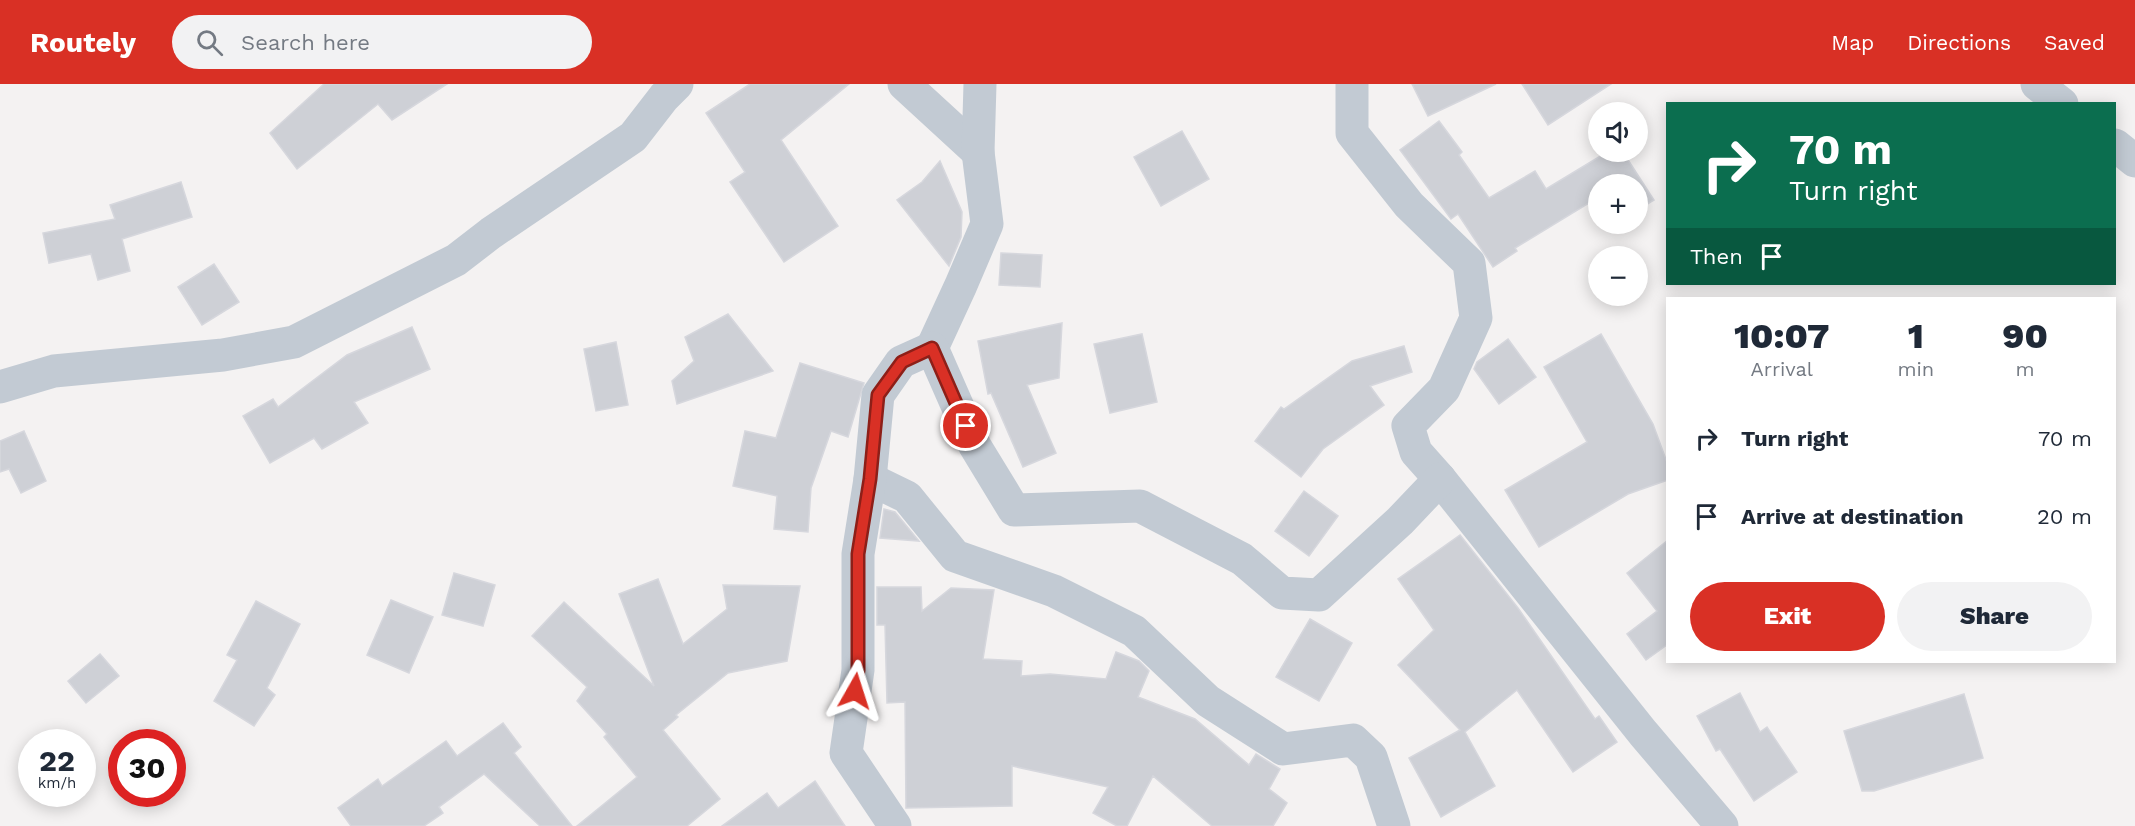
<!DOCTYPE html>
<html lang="en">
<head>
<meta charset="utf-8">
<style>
  :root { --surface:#fff; --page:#f2f2f3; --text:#1f2937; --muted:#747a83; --accent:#d93025 }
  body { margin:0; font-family:"Work Sans",sans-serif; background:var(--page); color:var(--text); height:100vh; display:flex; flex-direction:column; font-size:22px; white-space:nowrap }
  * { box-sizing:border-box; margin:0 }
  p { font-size:20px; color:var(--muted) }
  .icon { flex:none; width:33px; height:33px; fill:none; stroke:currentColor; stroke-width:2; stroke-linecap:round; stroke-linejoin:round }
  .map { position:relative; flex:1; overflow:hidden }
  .sheet { position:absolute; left:1666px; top:213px; width:450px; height:366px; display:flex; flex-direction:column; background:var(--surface); border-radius:0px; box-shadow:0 3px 15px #0003 }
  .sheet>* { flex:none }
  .guide { position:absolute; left:1666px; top:18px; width:450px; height:183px; border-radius:0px; box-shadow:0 3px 15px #0003; background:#0b6e4f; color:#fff; overflow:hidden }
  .buttons { position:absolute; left:1588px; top:18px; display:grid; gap:12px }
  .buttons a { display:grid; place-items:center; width:60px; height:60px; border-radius:50%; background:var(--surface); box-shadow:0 3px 15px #0003; font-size:30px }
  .speed { position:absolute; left:18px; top:645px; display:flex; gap:12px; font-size:30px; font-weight:700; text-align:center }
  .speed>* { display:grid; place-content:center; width:78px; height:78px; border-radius:50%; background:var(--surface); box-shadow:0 3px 15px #0003; line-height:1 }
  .speed small { font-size:15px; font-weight:400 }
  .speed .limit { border:9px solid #d22; background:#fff; color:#111 }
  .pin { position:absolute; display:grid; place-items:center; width:51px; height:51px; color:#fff; margin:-26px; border:3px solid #fff; border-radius:50%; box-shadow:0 2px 6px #0007 }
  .me { position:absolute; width:66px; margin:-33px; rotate:6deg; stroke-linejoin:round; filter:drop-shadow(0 0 4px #0008) }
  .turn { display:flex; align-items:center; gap:21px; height:126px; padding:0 24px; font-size:27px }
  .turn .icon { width:78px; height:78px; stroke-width:2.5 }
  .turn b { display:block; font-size:42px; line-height:51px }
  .then { display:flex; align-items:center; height:57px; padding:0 24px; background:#0003; gap:12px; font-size:22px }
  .eta { display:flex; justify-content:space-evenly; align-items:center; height:102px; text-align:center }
  .eta b { font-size:36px; font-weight:800; line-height:42px }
  .action { display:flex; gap:12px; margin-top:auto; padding:12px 24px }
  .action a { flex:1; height:69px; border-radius:36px; background:var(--accent); color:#fff; font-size:24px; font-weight:800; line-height:69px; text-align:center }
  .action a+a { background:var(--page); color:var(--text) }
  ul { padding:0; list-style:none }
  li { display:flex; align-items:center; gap:18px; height:78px; padding:0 24px }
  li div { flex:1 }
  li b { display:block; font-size:22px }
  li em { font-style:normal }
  header { display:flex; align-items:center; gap:36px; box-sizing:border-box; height:84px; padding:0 30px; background:var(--accent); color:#fff }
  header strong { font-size:28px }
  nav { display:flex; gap:33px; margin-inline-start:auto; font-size:21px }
  .search { width:420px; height:54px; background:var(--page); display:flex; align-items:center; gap:15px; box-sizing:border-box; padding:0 21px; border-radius:33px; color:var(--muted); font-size:22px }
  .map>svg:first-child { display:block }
  .building { fill:#ced0d6; stroke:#d6d7dd; stroke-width:1.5 }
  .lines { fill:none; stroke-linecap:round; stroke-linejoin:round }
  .street { stroke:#c2cad3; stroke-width:33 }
  .route-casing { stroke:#8d1f18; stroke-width:15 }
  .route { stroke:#d93025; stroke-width:10 }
</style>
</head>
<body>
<header>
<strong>Routely</strong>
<div class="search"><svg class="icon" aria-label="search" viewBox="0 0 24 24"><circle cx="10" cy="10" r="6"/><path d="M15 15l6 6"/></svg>Search here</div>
<nav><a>Map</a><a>Directions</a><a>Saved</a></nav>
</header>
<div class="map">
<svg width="2135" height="742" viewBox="0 0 2135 742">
  <rect width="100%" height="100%" fill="#f4f2f2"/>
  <g class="building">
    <path d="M 324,0 L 447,0 L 392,36 L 378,20 L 297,85 L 270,49 Z"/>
    <path d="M 750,0 L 849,0 L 781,56 L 838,142 L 784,178 L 730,98 L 745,88 L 706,29 Z"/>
    <path d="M 1412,0 L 1496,0 L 1428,32 Z"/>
    <path d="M 1522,0 L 1611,0 L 1548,41 Z"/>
    <path d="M 1439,37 L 1462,68 L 1459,71 L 1489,114 L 1535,87 L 1546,105 L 1607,68 L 1623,68 L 1654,116 L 1638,126 L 1638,100 L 1599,100 L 1599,118 L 1597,114 L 1515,164 L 1517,167 L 1493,183 L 1458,130 L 1451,135 L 1400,66 Z"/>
    <path d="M 1182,47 L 1209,95 L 1161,122 L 1134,73 Z"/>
    <path d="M 940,77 L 962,128 L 961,153 L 949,182 L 897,116 L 922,98 Z"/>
    <path d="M 181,98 L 192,133 L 122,155 L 130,187 L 98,196 L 91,170 L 49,179 L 43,149 L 115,135 L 110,121 Z"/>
    <path d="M 1001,169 L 1042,171 L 1040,203 L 999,201 Z"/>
    <path d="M 214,180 L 239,218 L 202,241 L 178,203 Z"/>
    <path d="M 728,230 L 773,287 L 677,320 L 672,297 L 694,277 L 685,253 Z"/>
    <path d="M 1062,239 L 1059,294 L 1027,301 L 1056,369 L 1023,383 L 991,309 L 988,310 L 978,257 Z"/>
    <path d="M 412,243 L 430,285 L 354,318 L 368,339 L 322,365 L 314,354 L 270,379 L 243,332 L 273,315 L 278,323 L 347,271 Z"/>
    <path d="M 1142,250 L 1157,318 L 1110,329 L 1094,260 Z"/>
    <path d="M 1601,250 L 1653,340 L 1668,381 L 1668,396 L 1628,410 L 1539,463 L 1505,406 L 1587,358 L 1544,283 Z"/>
    <path d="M 1508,255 L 1536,293 L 1499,320 L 1474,285 L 1477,278 Z"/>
    <path d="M 616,258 L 628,321 L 596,327 L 584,265 Z"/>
    <path d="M 1404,262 L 1412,288 L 1370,302 L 1384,321 L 1323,365 L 1301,393 L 1255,357 L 1281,323 L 1284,325 L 1352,277 Z"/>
    <path d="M 800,279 L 864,299 L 848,353 L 831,347 L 811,404 L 808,448 L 774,445 L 777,412 L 733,402 L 745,347 L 776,354 Z"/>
    <path d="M 24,347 L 46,397 L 21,409 L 9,385 L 0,388 L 0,357 Z"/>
    <path d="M 1304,407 L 1338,432 L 1309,472 L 1275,447 Z"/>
    <path d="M 884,425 L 895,428 L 919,457 L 880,454 Z"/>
    <path d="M 1460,451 L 1518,524 L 1595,635 L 1599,632 L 1617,658 L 1573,688 L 1517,606 L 1465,648 L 1495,702 L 1441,733 L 1409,674 L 1460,646 L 1398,581 L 1434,546 L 1398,495 Z"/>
    <path d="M 1668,456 L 1668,560 L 1646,576 L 1627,550 L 1657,527 L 1627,489 Z"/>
    <path d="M 454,489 L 495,501 L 483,542 L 442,531 Z"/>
    <path d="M 658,495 L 683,560 L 727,525 L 723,501 L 800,502 L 787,577 L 728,589 L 676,631 L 678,633 L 663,646 L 720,715 L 687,742 L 577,742 L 637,693 L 604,653 L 607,650 L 577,617 L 587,603 L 532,552 L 564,518 L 654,602 L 619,510 Z"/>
    <path d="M 877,503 L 921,503 L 922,527 L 951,504 L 994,506 L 983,575 L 1022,577 L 1021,592 L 1050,590 L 1106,595 L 1116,568 L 1139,577 L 1149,587 L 1138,613 L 1195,635 L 1249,681 L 1256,670 L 1280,685 L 1269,705 L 1287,719 L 1273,742 L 1212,742 L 1153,692 L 1127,742 L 1117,742 L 1093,729 L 1108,703 L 1012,682 L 1012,722 L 906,724 L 905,618 L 887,619 L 885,541 L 877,541 Z"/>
    <path d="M 391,516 L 433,533 L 409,589 L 367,571 Z"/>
    <path d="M 256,517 L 300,540 L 267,604 L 275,611 L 254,642 L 214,617 L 237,576 L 227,571 Z"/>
    <path d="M 1310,535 L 1352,559 L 1319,617 L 1276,593 Z"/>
    <path d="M 100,570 L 119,592 L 86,619 L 68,597 Z"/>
    <path d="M 1740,609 L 1760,648 L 1767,643 L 1797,688 L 1754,717 L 1720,665 L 1716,667 L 1697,632 Z"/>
    <path d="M 1964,610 L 1983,674 L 1874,707 L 1862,707 L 1844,647 Z"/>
    <path d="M 503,639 L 521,663 L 514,669 L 572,742 L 540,742 L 484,690 L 439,723 L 443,729 L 424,742 L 351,742 L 338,724 L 378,695 L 382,702 L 446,657 L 457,672 Z"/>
    <path d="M 815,697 L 845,742 L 722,742 L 767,709 L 778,724 Z"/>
  </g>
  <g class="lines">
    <g class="street">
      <path d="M 904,0 L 978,68"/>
      <path d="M 1352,0 L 1352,49 L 1409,121 L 1469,179 L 1476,234 L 1444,305 L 1408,342 L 1416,368 L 1440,395 L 1643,649 L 1722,742"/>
      <path d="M 2037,0 L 2062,20"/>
      <path d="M 2115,61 L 2135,77"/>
      <path d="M 932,264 L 961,201 L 987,140 L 978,68 L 980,0"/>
      <path d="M 0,303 L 54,287 L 223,271 L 294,258 L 456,176 L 491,149 L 633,53 L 664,13 L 677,0"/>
      <path d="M 870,395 L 907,413 L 955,472 L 1054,507 L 1134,547 L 1208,617 L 1283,665 L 1353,656 L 1371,673 L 1394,742"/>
      <path d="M 895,742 L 846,669 L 858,586 L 858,470 L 870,395 L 878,311 L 901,278 L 932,264 L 975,362 L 1014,426 L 1140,422 L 1242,475 L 1282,509 L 1319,511 L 1400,437 L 1440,395"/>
    </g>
  </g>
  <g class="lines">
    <defs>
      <path id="route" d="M 855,607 L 858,586 L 858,470 L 870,395 L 878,311 L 902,278 L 932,264 L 966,342"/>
    </defs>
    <use href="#route" class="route-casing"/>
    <use href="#route" class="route"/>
  </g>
</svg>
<div class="buttons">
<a><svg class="icon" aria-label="sound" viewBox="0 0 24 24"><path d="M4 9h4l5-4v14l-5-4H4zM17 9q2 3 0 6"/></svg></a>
<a>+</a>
<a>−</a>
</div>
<div class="speed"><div>22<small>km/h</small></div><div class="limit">30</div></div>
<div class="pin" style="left:966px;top:342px;background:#d93025"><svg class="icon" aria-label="arrive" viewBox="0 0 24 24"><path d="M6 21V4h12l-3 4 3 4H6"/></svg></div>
<svg class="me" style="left:855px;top:607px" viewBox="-20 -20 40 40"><path d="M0-17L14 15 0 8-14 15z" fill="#d93025" stroke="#fff" stroke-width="4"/></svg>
<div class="guide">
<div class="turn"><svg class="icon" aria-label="right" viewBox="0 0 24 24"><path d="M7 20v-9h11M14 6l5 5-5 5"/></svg><div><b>70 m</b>Turn right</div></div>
<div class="then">Then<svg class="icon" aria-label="arrive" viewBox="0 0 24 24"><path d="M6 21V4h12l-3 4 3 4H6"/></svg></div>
</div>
<section class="sheet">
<div class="eta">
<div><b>10:07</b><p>Arrival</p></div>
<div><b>1</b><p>min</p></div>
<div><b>90</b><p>m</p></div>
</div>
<ul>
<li><svg class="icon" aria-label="right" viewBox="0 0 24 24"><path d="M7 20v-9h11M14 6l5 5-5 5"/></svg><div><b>Turn right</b></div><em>70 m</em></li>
<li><svg class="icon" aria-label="arrive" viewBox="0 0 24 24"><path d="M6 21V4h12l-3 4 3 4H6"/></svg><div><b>Arrive at destination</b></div><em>20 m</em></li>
</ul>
<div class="action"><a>Exit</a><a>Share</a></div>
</section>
</div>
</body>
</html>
